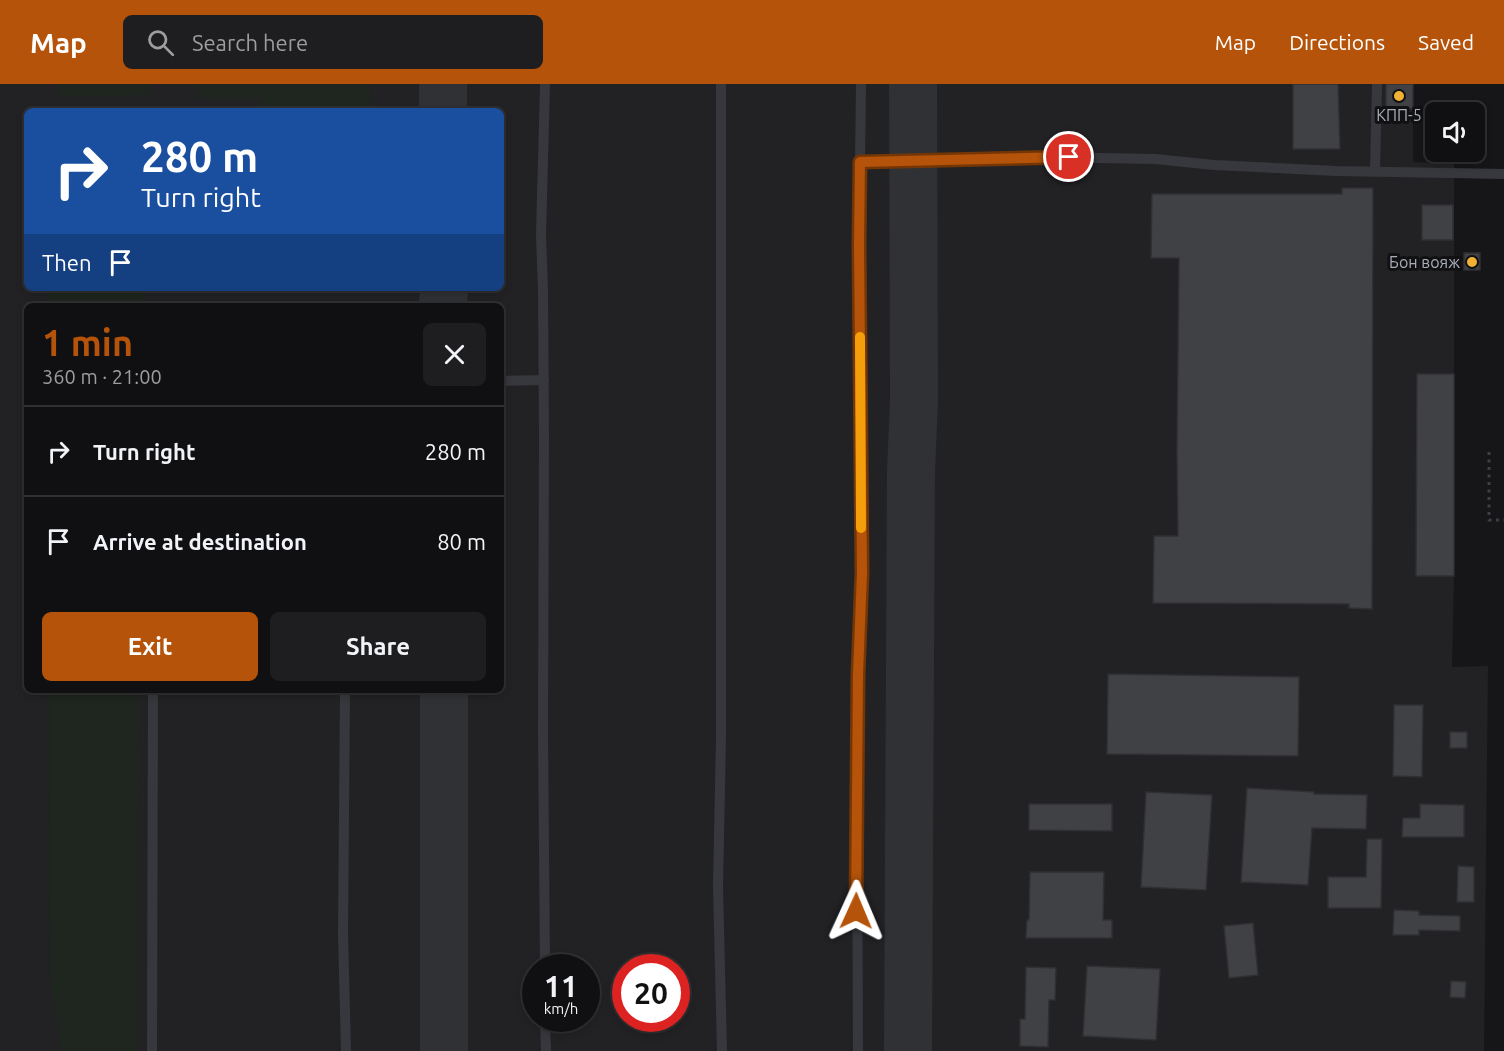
<!DOCTYPE html>
<html lang="en">
<head>
<meta charset="utf-8">
<style>
  :root { --surface:#101012; --page:#1e1e20; --text:#f1f3f6; --muted:#9c9d9f; --line:#303032; --accent:#b45309 }
  body { margin:0; font-family:Ubuntu,sans-serif; background:var(--page); color:var(--text); height:100vh; display:flex; flex-direction:column; font-size:22px; white-space:nowrap }
  * { box-sizing:border-box; margin:0 }
  p { font-size:20px; color:var(--muted) }
  .icon { flex:none; width:33px; height:33px; fill:none; stroke:currentColor; stroke-width:2; stroke-linecap:round; stroke-linejoin:round }
  .map { position:relative; flex:1; overflow:hidden }
  .sheet { position:absolute; left:24px; top:219px; width:480px; height:390px; display:flex; flex-direction:column; background:var(--surface); border-radius:9px; box-shadow:0 3px 9px #0003,0 0 0 2px var(--line) }
  .sheet>* { flex:none }
  .banner { position:absolute; left:24px; top:24px; width:480px; height:183px; border-radius:9px; box-shadow:0 3px 9px #0003,0 0 0 2px var(--line); background:#1a4fa0; color:#fff; overflow:hidden }
  .tools { position:absolute; left:1425px; top:18px; display:grid; gap:12px }
  .tools a { display:grid; place-items:center; width:60px; height:60px; border-radius:9px; background:var(--surface); box-shadow:0 3px 9px #0003,0 0 0 2px var(--line); font-size:30px }
  .speed { position:absolute; left:522px; top:870px; display:flex; gap:12px; font-size:30px; font-weight:700; text-align:center }
  .speed>* { display:grid; place-content:center; width:78px; height:78px; border-radius:50%; background:var(--surface); box-shadow:0 3px 9px #0003,0 0 0 2px var(--line); line-height:1 }
  .speed small { font-size:15px; font-weight:400 }
  .speed .limit { border:9px solid #d22; background:#fff; color:#111 }
  .pin { position:absolute; display:grid; place-items:center; width:51px; height:51px; color:#fff; margin:-26px; border:3px solid #fff; border-radius:50%; box-shadow:0 2px 6px #0007 }
  .me { position:absolute; width:66px; margin:-33px; rotate:1deg; stroke-linejoin:round; filter:drop-shadow(0 0 4px #0008) }
  .turn { display:flex; align-items:center; gap:21px; height:126px; padding:0 18px; font-size:27px }
  .turn .icon { width:78px; height:78px; stroke-width:2.5 }
  .turn b { display:block; font-size:42px; line-height:51px }
  .then { display:flex; align-items:center; height:57px; padding:0 18px; background:#0003; gap:12px; font-size:22px }
  .round { display:grid; place-items:center; flex:none; width:63px; height:63px; border-radius:9px; background:var(--page) }
  .summary { display:flex; align-items:center; justify-content:space-between; height:102px; padding:0 18px }
  h1 { font-size:36px; font-weight:700; line-height:45px; color:var(--accent) }
  .button { display:flex; gap:12px; margin-top:auto; padding:12px 18px }
  .button a { flex:1; height:69px; border-radius:9px; background:var(--accent); color:#fff; font-size:24px; font-weight:700; line-height:69px; text-align:center }
  .button a+a { background:var(--page); color:var(--text) }
  ul { padding:0; list-style:none }
  li { display:flex; align-items:center; gap:18px; height:90px; padding:0 18px; border-top:2px solid var(--line) }
  li div { flex:1 }
  li b { display:block; font-size:22px }
  li em { font-style:normal }
  header { display:flex; align-items:center; gap:36px; box-sizing:border-box; height:84px; padding:0 30px; background:var(--accent); color:#fff }
  header strong { font-size:28px }
  nav { display:flex; gap:33px; margin-inline-start:auto; font-size:21px }
  .search { width:420px; height:54px; background:var(--page); display:flex; align-items:center; gap:15px; box-sizing:border-box; padding:0 21px; border-radius:9px; color:var(--muted); font-size:22px }
  .map>svg:first-child { display:block }
  .built { fill:#222225; fill-rule:evenodd }
  .green { fill:#1e261f }
  .lines { fill:none; stroke-linecap:round; stroke-linejoin:round }
  .taxiway { stroke:#303135; stroke-width:48 }
  .building { fill:#404145; stroke:#303034; stroke-width:1.5 }
  .path { stroke:#3d3f44; stroke-width:3; stroke-dasharray:3 4.5; stroke-linecap:butt }
  .service { stroke:#37383d; stroke-width:10 }
  .route-casing { stroke:#753606; stroke-width:15 }
  .route { stroke:#b45309; stroke-width:10 }
  .slow { stroke:#f59e0b; stroke-width:10 }
  .poi-dot { fill:#f2b134; stroke:#111113; stroke-width:2 }
  .labels { text-anchor:middle; stroke-width:6; stroke-linejoin:round; paint-order:stroke }
  .poi-label { font-size:16px; fill:#a8adb8; stroke:#111113 }
</style>
</head>
<body>
<header>
<strong>Map</strong>
<div class="search"><svg class="icon" aria-label="search" viewBox="0 0 24 24"><circle cx="10" cy="10" r="6"/><path d="M15 15l6 6"/></svg>Search here</div>
<nav><a>Map</a><a>Directions</a><a>Saved</a></nav>
</header>
<div class="map">
<svg width="1504" height="967" viewBox="0 0 1504 967">
  <rect width="100%" height="100%" fill="#161618"/>
  <path class="built" d="M 0,0 L 1413,0 L 1413,78 L 1454,80 L 1454,492 L 1452,583 L 1488,582 L 1484,967 L 0,967 ZM 27,27 L 501,27 L 501,204 L 27,204 ZM 27,222 L 501,222 L 501,606 L 27,606 ZM 536,884 L 586,884 L 586,934 L 536,934 ZM 626,884 L 676,884 L 676,934 L 626,934 Z"/>
  <g class="green">
    <path d="M 58,0 L 150,0 L 150,11 L 59,12 Z"/>
    <path d="M 194,0 L 370,0 L 371,27 L 261,27 L 260,15 L 202,15 Z"/>
    <path d="M 48,204 L 144,204 L 142,222 L 48,222 Z"/>
    <path d="M 49,606 L 139,606 L 136,967 L 62,967 L 50,896 Z"/>
  </g>
  <g class="lines">
    <g class="taxiway">
      <path d="M 443,0 L 443,27"/>
      <path d="M 443,222 L 444,204"/>
      <path d="M 444,606 L 444,967"/>
      <path d="M 908,967 L 911,387 L 914,316 L 913,0"/>
    </g>
  </g>
  <g class="building">
    <path d="M 1293,0 L 1338,0 L 1340,65 L 1293,65 Z"/>
    <rect x="1386" y="0" width="27" height="25"/>
    <path d="M 1342,104 L 1373,104 L 1372,525 L 1349,524 L 1349,520 L 1153,519 L 1154,452 L 1178,452 L 1177,366 L 1179,174 L 1151,174 L 1152,110 L 1342,110 Z"/>
    <rect x="1422" y="121" width="31" height="35"/>
    <rect x="1464" y="169" width="16" height="17"/>
    <path d="M 1417,290 L 1454,290 L 1454,492 L 1416,492 Z"/>
    <path d="M 1108,590 L 1299,593 L 1298,672 L 1107,670 Z"/>
    <path d="M 1394,621 L 1423,621 L 1422,693 L 1393,692 Z"/>
    <rect x="1450" y="648" width="17" height="16"/>
    <path d="M 1247,704 L 1314,708 L 1314,710 L 1367,711 L 1366,745 L 1312,744 L 1308,801 L 1241,798 Z"/>
    <path d="M 1146,708 L 1212,711 L 1206,806 L 1141,803 Z"/>
    <path d="M 1029,720 L 1112,720 L 1112,747 L 1029,746 Z"/>
    <path d="M 1420,720 L 1464,721 L 1464,753 L 1402,753 L 1403,734 L 1420,734 Z"/>
    <path d="M 1367,755 L 1382,755 L 1381,824 L 1328,824 L 1328,793 L 1366,793 Z"/>
    <path d="M 1458,782 L 1474,783 L 1474,818 L 1457,818 Z"/>
    <path d="M 1030,788 L 1104,788 L 1103,836 L 1112,836 L 1112,854 L 1026,854 L 1027,836 L 1029,836 Z"/>
    <path d="M 1394,826 L 1419,827 L 1419,831 L 1460,832 L 1460,847 L 1419,846 L 1419,851 L 1393,851 Z"/>
    <path d="M 1253,839 L 1258,891 L 1229,894 L 1224,842 Z"/>
    <path d="M 1087,882 L 1160,885 L 1156,956 L 1083,952 Z"/>
    <path d="M 1026,883 L 1056,884 L 1055,916 L 1049,916 L 1048,963 L 1020,962 L 1020,935 L 1025,935 Z"/>
    <path d="M 1451,897 L 1466,898 L 1465,914 L 1450,913 Z"/>
  </g>
  <g class="lines">
    <path class="path" d="M 1489,368 L 1489,436 L 1504,436"/>
    <g class="service">
      <path d="M 721,0 L 721,653 L 718,802 L 722,967"/>
      <path d="M 860,78 L 1047,73 L 1155,75 L 1214,81 L 1336,87 L 1504,90"/>
      <path d="M 1375,87 L 1377,0"/>
      <path d="M 501,297 L 544,296"/>
      <path d="M 345,606 L 343,851 L 346,967"/>
      <path d="M 545,884 L 543,648 L 544,352 L 543,205 L 541,151 L 545,0"/>
      <path d="M 545,934 L 546,967"/>
      <path d="M 152,967 L 153,606"/>
      <path d="M 858,967 L 857,711 L 858,592 L 862,488 L 859,161 L 861,0"/>
    </g>
  </g>
  <g class="lines">
    <defs>
      <path id="route" d="M 856,827 L 858,591 L 862,488 L 859,161 L 860,78 L 1069,73"/>
    </defs>
    <use href="#route" class="route-casing"/>
    <use href="#route" class="route"/>
    <path class="slow" d="M 860,253 L 861,444"/>
  </g>
  <g class="poi-dot">
    <circle cx="1399" cy="12" r="6"/>
    <circle cx="1472" cy="178" r="6"/>
  </g>
  <g class="labels">
    <g class="poi-label">
      <text x="1399" y="37">КПП-5</text>
      <text x="1460" y="184" text-anchor="end">Бон вояж</text>
    </g>
  </g>
</svg>
<div class="tools">
<a><svg class="icon" aria-label="sound" viewBox="0 0 24 24"><path d="M4 9h4l5-4v14l-5-4H4zM17 9q2 3 0 6"/></svg></a>
</div>
<div class="speed"><div>11<small>km/h</small></div><div class="limit">20</div></div>
<div class="pin" style="left:1069px;top:73px;background:#d93025"><svg class="icon" aria-label="arrive" viewBox="0 0 24 24"><path d="M6 21V4h12l-3 4 3 4H6"/></svg></div>
<svg class="me" style="left:856px;top:827px" viewBox="-20 -20 40 40"><path d="M0-17L14 15 0 8-14 15z" fill="#b45309" stroke="#fff" stroke-width="4"/></svg>
<div class="banner">
<div class="turn"><svg class="icon" aria-label="right" viewBox="0 0 24 24"><path d="M7 20v-9h11M14 6l5 5-5 5"/></svg><div><b>280 m</b>Turn right</div></div>
<div class="then">Then<svg class="icon" aria-label="arrive" viewBox="0 0 24 24"><path d="M6 21V4h12l-3 4 3 4H6"/></svg></div>
</div>
<section class="sheet">
<div class="summary"><div><h1>1 min</h1><p>360 m · 21:00</p></div><a class="round"><svg class="icon" aria-label="close" viewBox="0 0 24 24"><path d="M6 6l12 12M18 6L6 18"/></svg></a></div>
<ul>
<li><svg class="icon" aria-label="right" viewBox="0 0 24 24"><path d="M7 20v-9h11M14 6l5 5-5 5"/></svg><div><b>Turn right</b></div><em>280 m</em></li>
<li><svg class="icon" aria-label="arrive" viewBox="0 0 24 24"><path d="M6 21V4h12l-3 4 3 4H6"/></svg><div><b>Arrive at destination</b></div><em>80 m</em></li>
</ul>
<div class="button"><a>Exit</a><a>Share</a></div>
</section>
</div>
</body>
</html>
